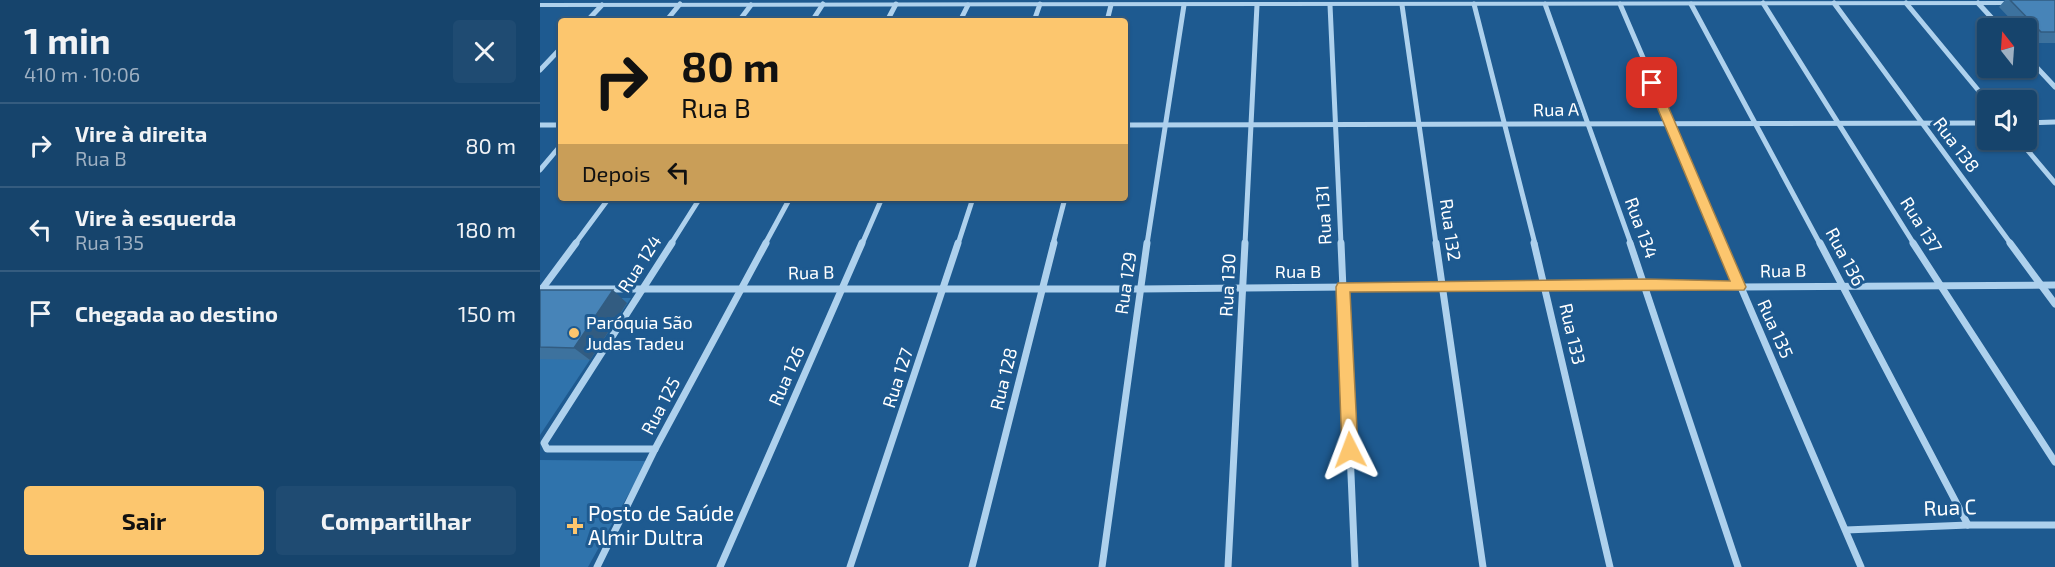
<!DOCTYPE html>
<html lang="pt">
<head>
<meta charset="utf-8">
<style>
  :root { --surface:#16446c; --page:#1f4b72; --text:#f1f3f6; --muted:#9eb0c2; --line:#355c7f; --accent:#fcc66e }
  body { margin:0; font-family:"Exo 2",sans-serif; background:var(--page); color:var(--text); height:100vh; display:flex; flex-direction:column; font-size:22px; white-space:nowrap }
  * { box-sizing:border-box; margin:0 }
  p { font-size:20px; color:var(--muted) }
  .icon { flex:none; width:33px; height:33px; fill:none; stroke:currentColor; stroke-width:2; stroke-linecap:round; stroke-linejoin:round }
  .map { position:relative; flex:1; overflow:hidden }
  .sheet { display:flex; flex-direction:column; background:var(--surface); width:540px }
  .sheet>* { flex:none }
  .top-card { position:absolute; left:18px; top:18px; width:570px; height:183px; border-radius:6px; box-shadow:0 2px 4px #0004,0 0 0 2px var(--line); background:#fcc66e; color:#111; overflow:hidden }
  .needle { width:39px; rotate:343deg }
  .buttons { position:absolute; left:1437px; top:18px; display:grid; gap:12px }
  .buttons a { display:grid; place-items:center; width:60px; height:60px; border-radius:6px; background:var(--surface); box-shadow:0 2px 4px #0004,0 0 0 2px var(--line); font-size:30px }
  .pin { position:absolute; display:grid; place-items:center; width:51px; height:51px; color:#fff; margin:-26px; border-radius:12px; box-shadow:0 3px 9px #0006 }
  .me { position:absolute; width:66px; margin:-33px; rotate:357deg; stroke-linejoin:round; filter:drop-shadow(0 0 4px #0008) }
  .turn { display:flex; align-items:center; gap:21px; height:126px; padding:0 24px; font-size:27px }
  .turn .icon { width:78px; height:78px; stroke-width:2.5 }
  .turn b { display:block; font-size:42px; line-height:51px }
  .then { display:flex; align-items:center; height:57px; padding:0 24px; background:#0003; gap:12px; font-size:22px }
  .round { display:grid; place-items:center; flex:none; width:63px; height:63px; border-radius:6px; background:var(--page) }
  .overview { display:flex; align-items:center; justify-content:space-between; height:102px; padding:0 24px }
  h1 { font-size:36px; font-weight:700; line-height:45px }
  .primary-button { display:flex; gap:12px; margin-top:auto; padding:12px 24px }
  .primary-button a { flex:1; height:69px; border-radius:6px; background:var(--accent); color:#111; font-size:24px; font-weight:700; line-height:69px; text-align:center }
  .primary-button a+a { background:var(--page); color:var(--text) }
  ul { padding:0; list-style:none }
  li { display:flex; align-items:center; gap:18px; height:84px; padding:0 24px; border-top:2px solid var(--line) }
  li div { flex:1 }
  li b { display:block; font-size:22px }
  li em { font-style:normal }
  main { display:flex; flex:1; min-height:0 }
  .map>svg:first-child { display:block }
  .green { fill:#2f73ac }
  .lines { fill:none; stroke-linecap:round; stroke-linejoin:round }
  .minor-far1 { stroke:#aed1ed; stroke-width:5 }
  .minor { stroke:#aed1ed; stroke-width:7 }
  .tertiary { fill:#aed1ed; fill-rule:evenodd }
  .wall { fill:#3d729e }
  .shaded-wall { fill:#325c81 }
  .building { fill:#4784b8; stroke:#325c81; stroke-width:1.5 }
  .route { fill:#fcc66e; stroke:#a48148; stroke-width:1.5 }
  .poi-dot { fill:#fcc66e; stroke:#1e5a90; stroke-width:2 }
  .labels { text-anchor:middle; stroke-width:6; stroke-linejoin:round; paint-order:stroke }
  .street-label { font-size:18px; fill:#fff; stroke:#1e5a90 }
  .poi-label { font-size:18px; fill:#fff; stroke:#1e5a90; text-anchor:start }
  .near-street-label { font-size:21px; fill:#fff; stroke:#1e5a90 }
  .near-poi-label { font-size:21px; fill:#fff; stroke:#1e5a90; text-anchor:start }
</style>
</head>
<body>
<main>
<section class="sheet">
<div class="overview"><div><h1>1 min</h1><p>410 m · 10:06</p></div><a class="round"><svg class="icon" aria-label="close" viewBox="0 0 24 24"><path d="M6 6l12 12M18 6L6 18"/></svg></a></div>
<ul>
<li><svg class="icon" aria-label="right" viewBox="0 0 24 24"><path d="M7 20v-9h11M14 6l5 5-5 5"/></svg><div><b>Vire à direita</b><p>Rua B</p></div><em>80 m</em></li>
<li><svg class="icon" aria-label="left" viewBox="0 0 24 24"><path d="M17 20v-9H6M10 6l-5 5 5 5"/></svg><div><b>Vire à esquerda</b><p>Rua 135</p></div><em>180 m</em></li>
<li><svg class="icon" aria-label="arrive" viewBox="0 0 24 24"><path d="M6 21V4h12l-3 4 3 4H6"/></svg><div><b>Chegada ao destino</b></div><em>150 m</em></li>
</ul>
<div class="primary-button"><a>Sair</a><a>Compartilhar</a></div>
</section>
<div class="map">
<svg width="1515" height="567" viewBox="0 0 1515 567">
  <rect width="100%" height="100%" fill="#1e5a90"/>
  <g class="green">
    <path d="M 0,298 L 91,298 L 0,435 Z"/>
    <path d="M 0,460 L 107,461 L 48,567 L 0,567 Z"/>
  </g>
  <g class="lines">
    <g class="minor-far1">
      <path d="M 1223,3 L 1374,244"/>
      <path d="M 1294,3 L 1471,244"/>
      <path d="M 1366,3 L 1448,102"/>
      <path d="M 1438,3 L 1461,28"/>
      <path d="M 934,4 L 995,244"/>
      <path d="M 1005,4 L 1091,244"/>
      <path d="M 1080,4 L 1183,244"/>
      <path d="M 1151,4 L 1280,244"/>
      <path d="M 790,5 L 801,244"/>
      <path d="M 862,5 L 896,244"/>
      <path d="M 47,21 L 62,5"/>
      <path d="M 126,21 L 140,4"/>
      <path d="M 199,21 L 211,5"/>
      <path d="M 272,21 L 283,4"/>
      <path d="M 347,21 L 356,4"/>
      <path d="M 420,21 L 428,5"/>
      <path d="M 494,21 L 500,4"/>
      <path d="M 567,21 L 571,5"/>
      <path d="M 1486,56 L 1515,87"/>
      <path d="M 0,70 L 21,48"/>
      <path d="M 1486,123 L 1515,122"/>
      <path d="M 0,125 L 21,125"/>
      <path d="M 585,125 L 1448,123"/>
      <path d="M 1479,140 L 1515,183"/>
      <path d="M 0,170 L 21,145"/>
      <path d="M 35,244 L 69,198"/>
      <path d="M 131,244 L 160,198"/>
      <path d="M 225,244 L 250,198"/>
      <path d="M 322,244 L 342,198"/>
      <path d="M 418,244 L 433,198"/>
      <path d="M 513,244 L 525,198"/>
      <path d="M 607,244 L 644,5"/>
      <path d="M 705,244 L 717,5"/>
    </g>
    <g class="minor">
      <path d="M 801,243 L 815,567"/>
      <path d="M 896,243 L 943,567"/>
      <path d="M 994,243 L 1070,567"/>
      <path d="M 1090,243 L 1198,567"/>
      <path d="M 1182,243 L 1321,567"/>
      <path d="M 1280,243 L 1428,525"/>
      <path d="M 1373,243 L 1515,462"/>
      <path d="M 1470,243 L 1515,304"/>
      <path d="M 0,289 L 600,289 L 1105,284 L 1199,287 L 1515,285"/>
      <path d="M 2,289 L 36,243"/>
      <path d="M 115,449 L 7,449 L 4,443 L 132,243"/>
      <path d="M 1306,530 L 1428,525 L 1515,525"/>
      <path d="M 57,567 L 115,449 L 226,243"/>
      <path d="M 180,567 L 322,243"/>
      <path d="M 310,567 L 418,243"/>
      <path d="M 432,567 L 514,243"/>
      <path d="M 562,567 L 607,243"/>
      <path d="M 688,567 L 705,243"/>
    </g>
    <path class="tertiary" d="M 1476,1 L 1479,1 L 1479,5 L 0,7 L 0,3 Z"/>
  </g>
  <g class="wall">
    <path d="M 1465,0 L 1515,0 L 1515,43 L 1493,43 L 1486,36 L 1486,28 L 1479,28 L 1459,7 Z"/>
    <path d="M 0,290 L 87,303 L 50,360 L 0,359 Z"/>
  </g>
  <path class="shaded-wall" d="M 73,290 L 87,303 L 50,360 L 34,348 Z"/>
  <g class="building">
    <path d="M 1470,0 L 1515,0 L 1515,32 L 1501,32 Z"/>
    <path d="M 0,290 L 73,290 L 34,348 L 0,347 Z"/>
  </g>
  <path class="route" d="M 1112,80 L 1118,83 L 1206,287 L 1204,290 L 810,292 L 818,450 L 816,455 L 810,457 L 805,455 L 802,450 L 796,287 L 798,283 L 1105,279 L 1190,281 L 1107,83 Z"/>
  <g class="poi-dot">
    <circle cx="34" cy="333" r="6"/>
    <path d="M32 517h6v6h6v6h-6v6h-6v-6h-6v-6h6z"/>
  </g>
  <g class="labels">
    <g class="street-label">
      <text transform="translate(1016 110) rotate(-1)" y="6">Rua A</text>
      <text transform="translate(1416 145) rotate(53)" y="6">Rua 138</text>
      <text transform="translate(784 215) rotate(-93)" y="6">Rua 131</text>
      <text transform="translate(1381 225) rotate(58)" y="6">Rua 137</text>
      <text transform="translate(1101 228) rotate(70)" y="6">Rua 134</text>
      <text transform="translate(910 230) rotate(82)" y="6">Rua 132</text>
      <text transform="translate(1305 257) rotate(62)" y="6">Rua 136</text>
      <text transform="translate(100 264) rotate(-57)" y="6">Rua 124</text>
      <text transform="translate(1243 271) rotate(-1)" y="6">Rua B</text>
      <text x="758" y="278">Rua B</text>
      <text transform="translate(271 273) rotate(-1)" y="6">Rua B</text>
      <text transform="translate(586 283) rotate(-82)" y="6">Rua 129</text>
      <text transform="translate(688 285) rotate(-87)" y="6">Rua 130</text>
      <text transform="translate(1235 329) rotate(66)" y="6">Rua 135</text>
      <text transform="translate(1032 334) rotate(77)" y="6">Rua 133</text>
      <text transform="translate(247 376) rotate(-66)" y="6">Rua 126</text>
      <text transform="translate(358 378) rotate(-72)" y="6">Rua 127</text>
      <text transform="translate(464 379) rotate(-76)" y="6">Rua 128</text>
      <text transform="translate(121 406) rotate(-62)" y="6">Rua 125</text>
    </g>
    <g class="poi-label">
      <text x="46" y="329">Paróquia São<tspan x="46" dy="21">Judas Tadeu</tspan></text>
    </g>
    <g class="near-street-label">
      <text transform="translate(1410 508) rotate(-2)" y="7">Rua C</text>
    </g>
    <g class="near-poi-label">
      <text x="48" y="521">Posto de Saúde<tspan x="48" dy="24">Almir Dultra</tspan></text>
    </g>
  </g>
</svg>
<div class="buttons">
<a><svg class="needle" viewBox="-14 -14 28 28"><path d="M0-13l5 13h-10z" fill="#e53935"/><path d="M0 13l5-13h-10z" fill="#9eb0c2"/></svg></a>
<a><svg class="icon" aria-label="sound" viewBox="0 0 24 24"><path d="M4 9h4l5-4v14l-5-4H4zM17 9q2 3 0 6"/></svg></a>
</div>
<div class="pin" style="left:1112px;top:83px;background:#d93025"><svg class="icon" aria-label="arrive" viewBox="0 0 24 24"><path d="M6 21V4h12l-3 4 3 4H6"/></svg></div>
<svg class="me" style="left:810px;top:450px" viewBox="-20 -20 40 40"><path d="M0-17L14 15 0 8-14 15z" fill="#fcc66e" stroke="#fff" stroke-width="4"/></svg>
<div class="top-card">
<div class="turn"><svg class="icon" aria-label="right" viewBox="0 0 24 24"><path d="M7 20v-9h11M14 6l5 5-5 5"/></svg><div><b>80 m</b>Rua B</div></div>
<div class="then">Depois<svg class="icon" aria-label="left" viewBox="0 0 24 24"><path d="M17 20v-9H6M10 6l-5 5 5 5"/></svg></div>
</div>
</div>
</main>
</body>
</html>
